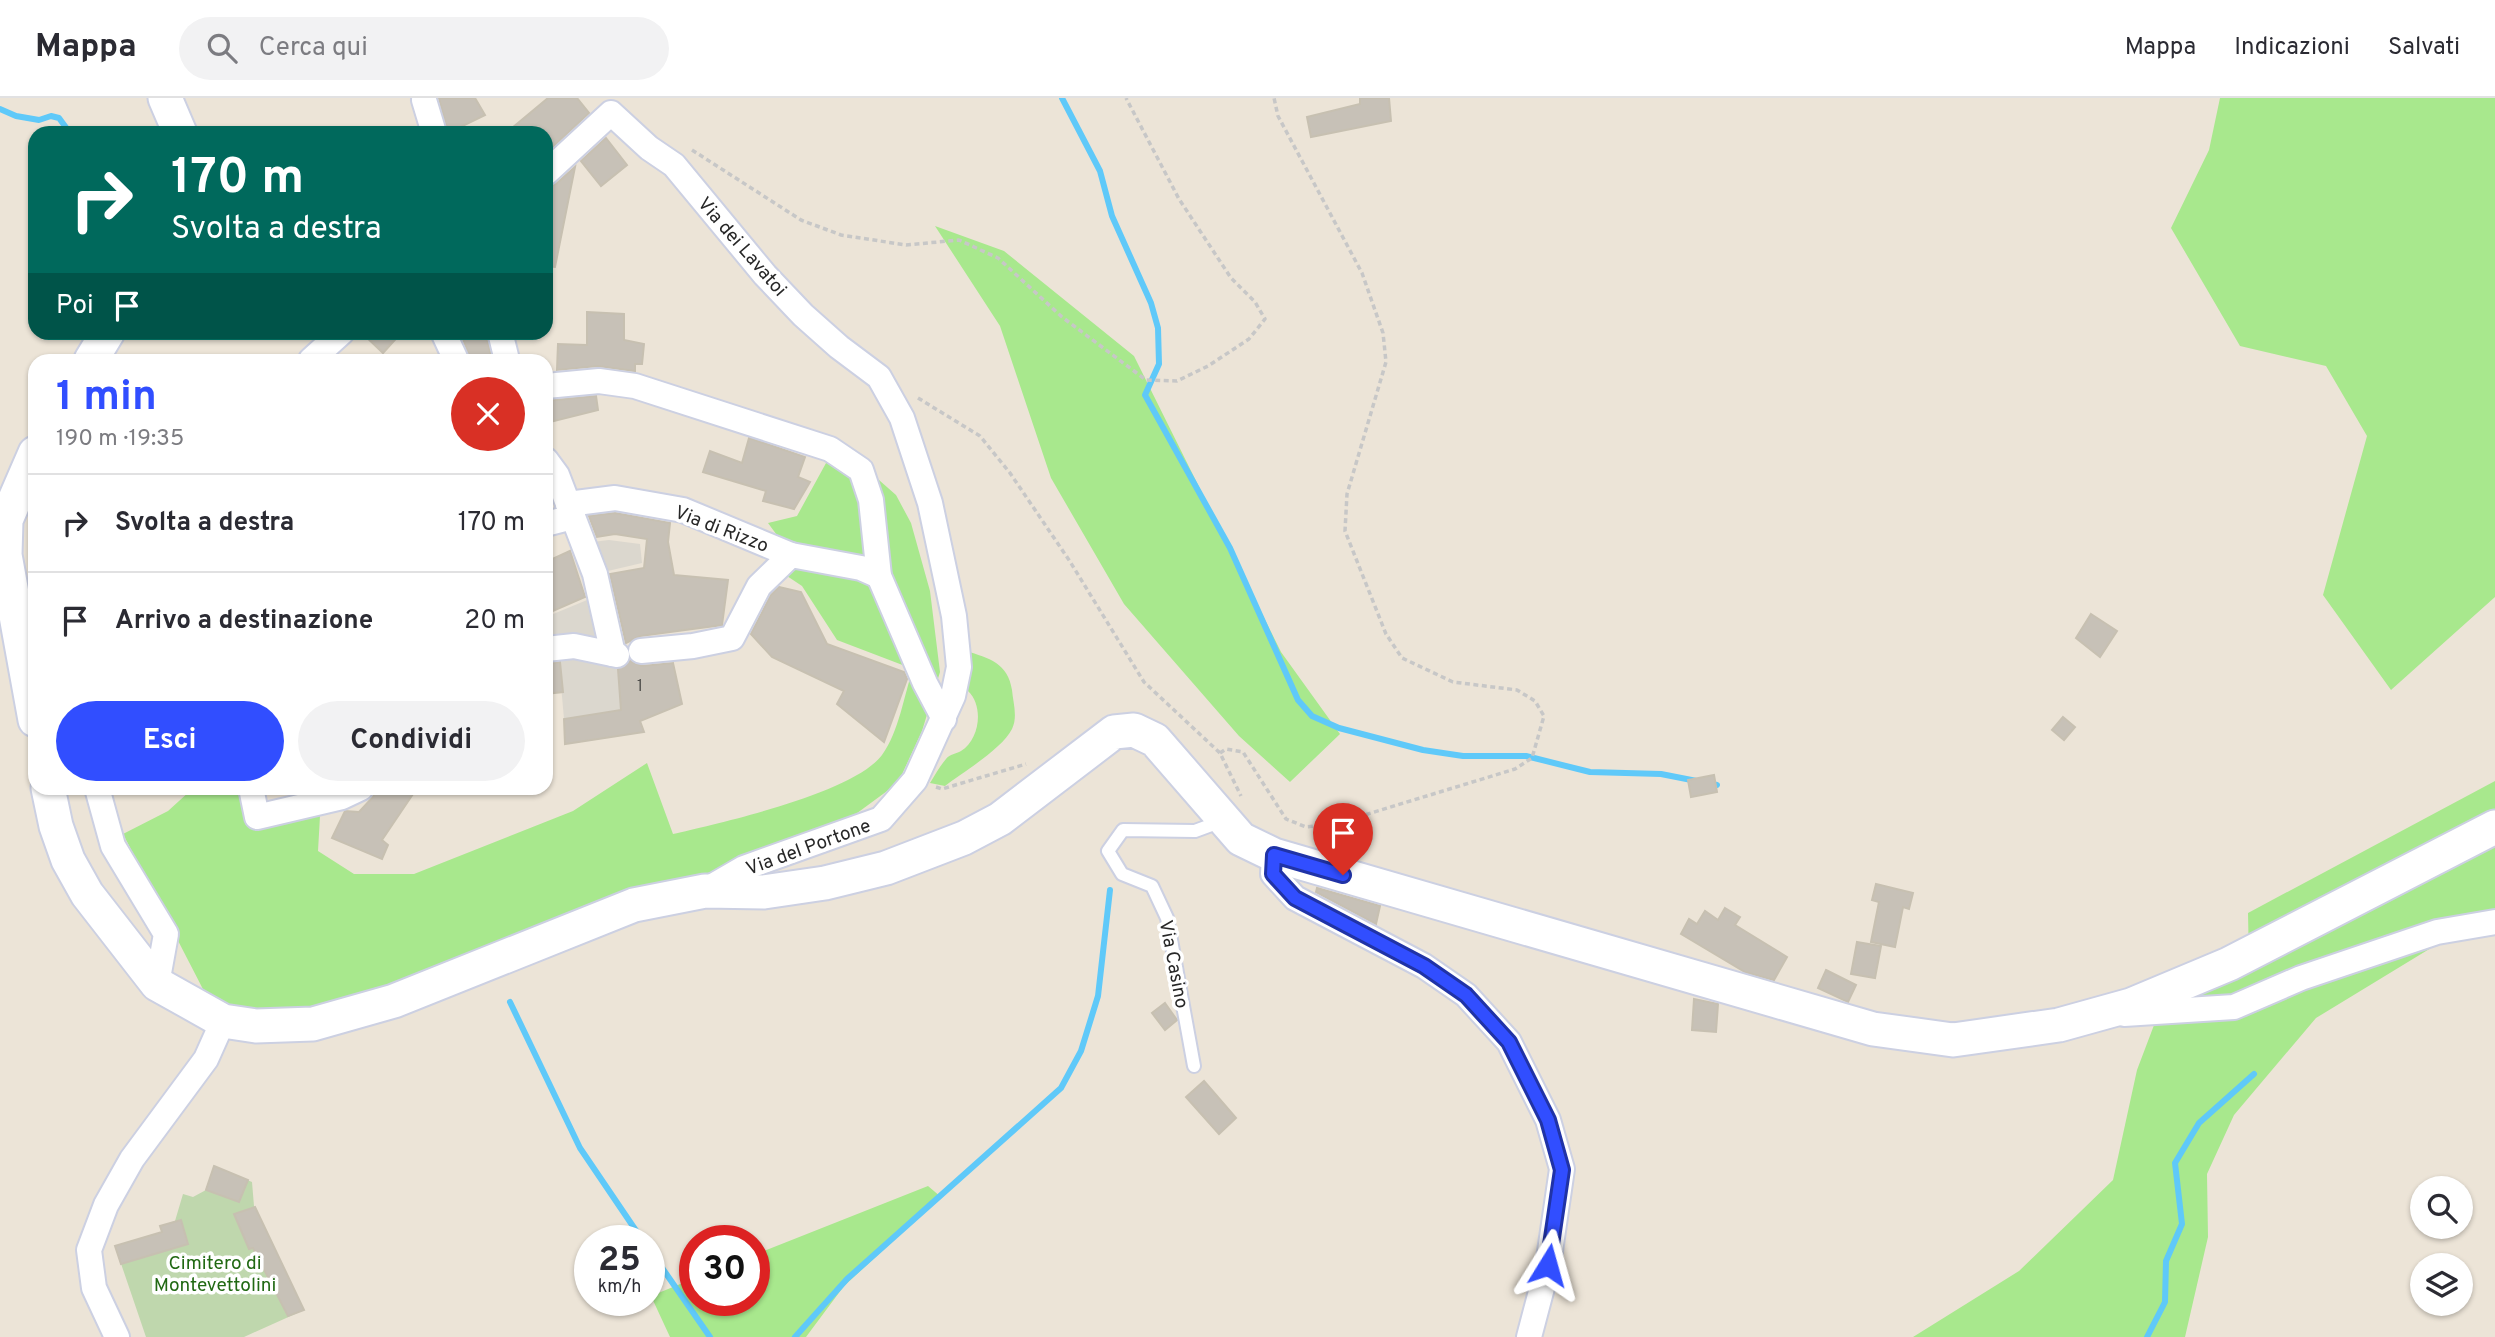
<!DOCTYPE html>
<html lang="it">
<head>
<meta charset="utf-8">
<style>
  :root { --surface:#fff; --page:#f2f2f3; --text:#2b2b33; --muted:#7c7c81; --line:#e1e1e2; --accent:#314eff }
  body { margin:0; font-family:Overpass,sans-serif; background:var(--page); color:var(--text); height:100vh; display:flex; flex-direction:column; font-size:26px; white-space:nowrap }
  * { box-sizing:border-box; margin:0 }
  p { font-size:23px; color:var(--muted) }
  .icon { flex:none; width:38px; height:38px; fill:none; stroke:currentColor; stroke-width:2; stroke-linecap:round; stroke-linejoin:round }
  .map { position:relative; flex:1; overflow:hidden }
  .side { position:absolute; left:28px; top:256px; width:525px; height:441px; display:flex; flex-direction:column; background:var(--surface); border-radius:21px; box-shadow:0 2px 5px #0004 }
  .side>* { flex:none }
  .top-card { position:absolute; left:28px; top:28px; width:525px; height:214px; border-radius:21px; box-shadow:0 2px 5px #0004; background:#00695c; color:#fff; overflow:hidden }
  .tools { position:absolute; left:2410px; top:1078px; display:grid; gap:14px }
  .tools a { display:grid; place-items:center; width:63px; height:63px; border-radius:50%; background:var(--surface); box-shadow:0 2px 5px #0004; font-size:35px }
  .speed { position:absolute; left:574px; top:1127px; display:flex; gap:14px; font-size:35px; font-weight:700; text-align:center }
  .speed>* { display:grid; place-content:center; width:91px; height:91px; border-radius:50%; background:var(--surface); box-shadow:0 2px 5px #0004; line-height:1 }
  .speed small { font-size:18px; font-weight:400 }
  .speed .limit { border:10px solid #d22; background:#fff; color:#111 }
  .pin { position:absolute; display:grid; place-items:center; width:60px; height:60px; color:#fff; margin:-72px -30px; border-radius:50% 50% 50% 0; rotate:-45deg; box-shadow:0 0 7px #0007 }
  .pin .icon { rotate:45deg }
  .me { position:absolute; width:77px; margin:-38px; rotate:8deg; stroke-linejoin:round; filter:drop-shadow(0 0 5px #0008) }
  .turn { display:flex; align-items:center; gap:24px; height:147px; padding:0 28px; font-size:32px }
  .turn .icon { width:91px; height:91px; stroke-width:2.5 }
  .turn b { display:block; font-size:49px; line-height:60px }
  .then { display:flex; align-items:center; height:66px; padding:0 28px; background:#0003; gap:14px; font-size:26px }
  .round { display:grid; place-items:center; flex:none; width:74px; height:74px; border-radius:37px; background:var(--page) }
  .overview { display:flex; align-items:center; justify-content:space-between; height:119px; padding:0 28px }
  h1 { font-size:42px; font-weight:700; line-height:52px; color:var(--accent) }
  .primary-button { display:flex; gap:14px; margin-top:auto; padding:14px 28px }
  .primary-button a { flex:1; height:80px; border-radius:42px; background:var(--accent); color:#fff; font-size:28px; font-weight:700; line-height:80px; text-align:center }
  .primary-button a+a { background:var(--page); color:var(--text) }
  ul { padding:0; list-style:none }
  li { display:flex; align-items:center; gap:21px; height:98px; padding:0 28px; border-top:2px solid var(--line) }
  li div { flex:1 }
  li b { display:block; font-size:26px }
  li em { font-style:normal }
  header { display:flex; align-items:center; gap:42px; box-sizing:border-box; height:98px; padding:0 35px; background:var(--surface); border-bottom:2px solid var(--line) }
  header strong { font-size:33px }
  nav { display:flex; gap:38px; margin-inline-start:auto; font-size:24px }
  .search { width:490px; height:63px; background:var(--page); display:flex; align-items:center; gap:18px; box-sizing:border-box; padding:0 24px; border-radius:38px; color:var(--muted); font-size:26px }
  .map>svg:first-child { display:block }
  .green { fill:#a8e88d }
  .cemetery { fill:#bfd7ad }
  .plaza { fill:#dbd7ce }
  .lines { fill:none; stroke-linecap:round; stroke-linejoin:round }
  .stream { stroke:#5fc9f9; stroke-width:6 }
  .building { fill:#c7c1b7; stroke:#c7c0b1; stroke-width:2 }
  .lane-casing { stroke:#ccd0e2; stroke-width:16 }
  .street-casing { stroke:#ccd0e2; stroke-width:28 }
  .secondary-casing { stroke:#ccd0e2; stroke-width:37 }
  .path { stroke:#c7c7c7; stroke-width:3.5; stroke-dasharray:5 3.5; stroke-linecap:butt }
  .lane { stroke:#fff; stroke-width:12 }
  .street { stroke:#fff; stroke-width:24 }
  .secondary { stroke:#fff; stroke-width:33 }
  .route-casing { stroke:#2033a6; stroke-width:18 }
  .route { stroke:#314eff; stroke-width:12 }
  .labels { text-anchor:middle; stroke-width:7; stroke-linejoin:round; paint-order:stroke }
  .number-label { font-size:16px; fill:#4f4e4b }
  .street-label { font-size:19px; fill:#272727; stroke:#fff }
  .park-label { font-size:19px; fill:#216913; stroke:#fff }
</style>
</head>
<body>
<header>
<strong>Mappa</strong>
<div class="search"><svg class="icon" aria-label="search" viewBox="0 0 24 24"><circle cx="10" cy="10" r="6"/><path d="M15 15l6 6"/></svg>Cerca qui</div>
<nav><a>Mappa</a><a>Indicazioni</a><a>Salvati</a></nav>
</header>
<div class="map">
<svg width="2495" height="1239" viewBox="0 0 2495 1239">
  <rect width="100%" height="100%" fill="#ece4d7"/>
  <g class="green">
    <path d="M 2220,0 L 2495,0 L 2495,499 L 2391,592 L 2323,497 L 2367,338 L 2326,268 L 2240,248 L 2171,130 L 2209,52 Z"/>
    <path d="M 935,128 L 1004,153 L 1134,258 L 1281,554 L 1340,636 L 1290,684 L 1239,638 L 1124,506 L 1051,380 L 1000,228 Z"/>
    <path d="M 837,345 L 896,397 L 911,425 L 930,493 L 940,574 L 922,633 L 898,685 L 849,721 L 727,769 L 298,918 L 238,918 L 206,897 L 123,736 L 168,713 L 190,693 L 243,690 L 251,727 L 320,718 L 318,753 L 354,776 L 414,776 L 573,713 L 647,665 L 673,736 C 720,725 854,695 882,657 C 899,634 904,597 913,571 L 837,542 L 802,488 L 775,470 L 782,444 L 768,425 L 797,418 Z"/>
    <path d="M 966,553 C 989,560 1008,565 1012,592 C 1013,604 1018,619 1012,631 C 1002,651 963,674 945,688 L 930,685 C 935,677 940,668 946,661 C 950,656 956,656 961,653 C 980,641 984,608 968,593 Z"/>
    <path d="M 2495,683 L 2495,811 L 2316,920 L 2234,1017 L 2207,1076 L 2208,1139 L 2185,1239 L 1913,1239 L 2019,1173 L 2113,1082 L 2137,972 L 2162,906 L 2249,865 L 2248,815 Z"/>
    <path d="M 928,1088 L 941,1099 L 844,1188 L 806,1239 L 670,1239 L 651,1198 L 695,1180 L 695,1202 L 754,1202 L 754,1157 Z"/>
  </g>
  <path class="cemetery" d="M 214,1068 L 252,1084 L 254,1108 L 304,1212 L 244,1239 L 146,1239 L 115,1148 L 162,1134 L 160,1128 L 175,1123 L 183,1096 L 193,1099 L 206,1092 Z"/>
  <g class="plaza">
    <path d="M 609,442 L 640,446 L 642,465 L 595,476 L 584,445 Z"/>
    <path d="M 604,495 L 617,557 L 621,612 L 564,621 L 558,553 L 546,554 L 546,519 Z"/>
  </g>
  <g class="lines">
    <g class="stream">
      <path d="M 1062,0 L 1100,73 L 1112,118 L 1151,205 L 1158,230 L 1159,266 L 1145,297 L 1230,450 L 1298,602 L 1312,618 L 1339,630 L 1423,652 L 1463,658 L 1526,658 L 1590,674 L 1661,676 L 1717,687"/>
      <path d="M 0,11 L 16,18 L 39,22 L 51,18 L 59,20 L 70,35"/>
      <path d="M 510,904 L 580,1050 L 643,1143"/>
      <path d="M 649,1151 L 710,1239"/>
      <path d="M 795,1239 L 847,1181 L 1061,990 L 1081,953 L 1098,898 L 1110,792"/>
      <path d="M 2147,1239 L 2165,1204 L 2166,1163 L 2182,1126 L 2175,1065 L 2199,1025 L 2254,976"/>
    </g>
  </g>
  <g class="building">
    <path d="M 439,0 L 475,0 L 485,17 L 448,35 Z"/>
    <path d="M 548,0 L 577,0 L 589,15 L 546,55 L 546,35 L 506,35 Z"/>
    <path d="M 1360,0 L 1389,0 L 1391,23 L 1311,39 L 1307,19 L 1360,6 Z"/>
    <path d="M 606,40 L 627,67 L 601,88 L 581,63 Z"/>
    <path d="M 575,69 L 555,169 L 546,168 L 546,89 L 556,86 Z"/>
    <path d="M 587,214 L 624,216 L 624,242 L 644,246 L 642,266 L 635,266 L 635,273 L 598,268 L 557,272 L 558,246 L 587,247 Z"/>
    <path d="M 361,234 L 402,234 L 383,255 Z"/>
    <path d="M 486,237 L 492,262 L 471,262 L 463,241 Z"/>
    <path d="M 596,298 L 598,312 L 546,325 L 546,303 Z"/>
    <path d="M 749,340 L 805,359 L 798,379 L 810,384 L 794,411 L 763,403 L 766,393 L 703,374 L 710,353 L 742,365 Z"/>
    <path d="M 615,415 L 670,425 L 668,444 L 674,477 L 728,482 L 722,527 L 640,538 L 626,545 L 610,476 L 644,470 L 647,441 L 615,436 L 597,439 L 589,418 Z"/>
    <path d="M 570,453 L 585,499 L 546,516 L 546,464 Z"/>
    <path d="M 779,489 L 801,494 L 827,546 L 904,574 L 907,581 L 884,644 L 837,606 L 844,593 L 772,559 L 751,536 L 771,497 Z"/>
    <path d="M 2091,516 L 2117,533 L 2100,559 L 2076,540 Z"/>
    <path d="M 630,563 L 642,568 L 673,565 L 682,606 L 640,623 L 644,634 L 565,646 L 564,621 L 621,612 L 618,571 Z"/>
    <path d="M 560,564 L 563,594 L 546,596 L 546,566 Z"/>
    <path d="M 2063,619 L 2075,629 L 2064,642 L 2052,632 Z"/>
    <path d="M 1714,677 L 1717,694 L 1691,699 L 1688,682 Z"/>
    <path d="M 376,690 L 417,690 L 382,742 L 388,747 L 382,761 L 332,740 L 345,713 L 359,714 L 373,699 Z"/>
    <path d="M 1876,786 L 1913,795 L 1909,811 L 1903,809 L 1895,849 L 1871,844 L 1879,804 L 1872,802 Z"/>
    <path d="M 1317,790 L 1380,808 L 1376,826 L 1316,794 Z"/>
    <path d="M 1725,810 L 1740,819 L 1735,827 L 1787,859 L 1774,882 L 1745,874 L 1681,836 L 1689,821 L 1697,826 L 1705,813 L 1718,822 Z"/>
    <path d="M 1857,844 L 1881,848 L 1875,880 L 1851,876 Z"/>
    <path d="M 1826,872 L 1856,887 L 1848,904 L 1818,890 Z"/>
    <path d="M 1694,901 L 1718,906 L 1716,934 L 1692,932 Z"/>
    <path d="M 1165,905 L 1177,922 L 1165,932 L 1152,915 Z"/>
    <path d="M 1204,983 L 1236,1020 L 1219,1036 L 1186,999 Z"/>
    <path d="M 214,1068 L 248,1082 L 239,1104 L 206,1092 Z"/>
    <path d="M 255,1109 L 304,1212 L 288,1218 L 253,1150 L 249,1151 L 234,1116 Z"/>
    <path d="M 181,1122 L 188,1146 L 121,1166 L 115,1148 L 162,1134 L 160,1128 Z"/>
  </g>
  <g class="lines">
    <defs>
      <path id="lane" d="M 1194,968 L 1167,820 L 1152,788 L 1122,776 L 1108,753 L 1123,732 L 1195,733 L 1222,723"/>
      <g id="street">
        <path d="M 424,2 L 434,35"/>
        <path d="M 546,75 L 611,15 L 649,50 L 674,67 L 765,177 L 803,217 L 839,249 L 879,279 L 902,320 L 930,405 L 954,518 L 959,569 L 953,598 L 915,682 L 881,721 L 744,770 L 706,792"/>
        <path d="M 443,234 L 456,262"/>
        <path d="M 500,234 L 507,262"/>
        <path d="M 311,262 L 342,234"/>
        <path d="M 546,288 L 599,283 L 635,288 L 830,351 L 861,372 L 871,402 L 879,478 L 925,585 L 944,621"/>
        <path d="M 546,362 L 557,377 L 595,476 L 613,556"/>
        <path d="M 568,406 L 615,400 L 683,412 L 791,457"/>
        <path d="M 546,426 L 573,419"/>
        <path d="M 546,551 L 574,548 L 617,557"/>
        <path d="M 641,553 L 693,548 L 732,540 L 759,488 L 791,457 L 861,470 L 879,478"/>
        <path d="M 97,690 L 113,748 L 166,836 L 157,886"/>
        <path d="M 251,690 L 257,719 L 342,699 L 361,690"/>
        <path d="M 1274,757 L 1273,776 L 1295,800 L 1424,868 L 1466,897 L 1509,944 L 1548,1022 L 1562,1071 L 1548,1167 L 1529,1239"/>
        <path d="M 2124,916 L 2234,909 L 2301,880 L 2437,834 L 2495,824"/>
        <path d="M 117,1239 L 94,1190 L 89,1152 L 106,1107 L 132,1061 L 206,961 L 223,923"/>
      </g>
      <g id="secondary">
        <path d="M 165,0 L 180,35"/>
        <path d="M 91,262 L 108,234"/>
        <path d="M 35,355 L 6,422 L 5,457 L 35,622"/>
        <path d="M 48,690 L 56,728 L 68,762 L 87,796 L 157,886 L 223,923 L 256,928 L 313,926 L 394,903 L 634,807 L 705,793 L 764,794 L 825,785 L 886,770 L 964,740 L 1000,721 L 1114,634 L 1134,632 L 1155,642 L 1241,741 L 1274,757 L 1873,931 L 1953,942 L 2059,927 L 2131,907 L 2229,866 L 2495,729"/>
      </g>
    </defs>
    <use href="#lane" class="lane-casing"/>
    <use href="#street" class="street-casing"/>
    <use href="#secondary" class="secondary-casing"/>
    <g class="path">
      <path d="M 692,52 L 801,122 L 841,137 L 906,147 L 959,142 L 998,160 L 1062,219 L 1146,282 L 1177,283 L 1208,268 L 1249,241 L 1265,221 L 1255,204 L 1231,180 L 1179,101 L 1126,0"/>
      <path d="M 918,300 L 980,338 L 1010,375 L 1069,462 L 1144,584 L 1220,655 L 1241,698"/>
      <path d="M 1220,655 L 1226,651 L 1243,654 L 1286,721 L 1306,729 L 1335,726 L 1515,671 L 1532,660 L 1544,618 L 1535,603 L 1517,592 L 1453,584 L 1402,560 L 1386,536 L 1345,433 L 1347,396 L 1386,264 L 1383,235 L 1362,175 L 1278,18 L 1274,0"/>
      <path d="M 936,689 L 942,691 L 1026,666"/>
    </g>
    <use href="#lane" class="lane"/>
    <use href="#street" class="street"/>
    <use href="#secondary" class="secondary"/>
  </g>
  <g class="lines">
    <defs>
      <path id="route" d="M 1343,777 L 1274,757 L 1273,776 L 1295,800 L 1424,868 L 1466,897 L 1509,944 L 1548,1022 L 1562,1072 L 1548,1167"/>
    </defs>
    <use href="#route" class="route-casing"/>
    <use href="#route" class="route"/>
  </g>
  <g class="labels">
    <g class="number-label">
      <text x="640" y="593">1</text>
    </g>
    <g class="street-label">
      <text transform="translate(743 148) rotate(49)" y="7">Via dei Lavatoi</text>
      <text transform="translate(722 430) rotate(21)" y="7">Via di Rizzo</text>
      <text transform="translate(808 748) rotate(-20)" y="7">Via del Portone</text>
      <text transform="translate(1175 866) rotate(79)" y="7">Via Casino</text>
    </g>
    <g class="park-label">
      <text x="215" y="1171">Cimitero di<tspan x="215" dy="22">Montevettolini</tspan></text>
    </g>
  </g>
</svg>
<div class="tools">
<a><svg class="icon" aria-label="search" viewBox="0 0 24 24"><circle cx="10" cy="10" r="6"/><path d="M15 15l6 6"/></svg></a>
<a><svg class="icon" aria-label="layers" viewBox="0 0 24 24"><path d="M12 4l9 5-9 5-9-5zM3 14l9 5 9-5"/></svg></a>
</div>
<div class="speed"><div>25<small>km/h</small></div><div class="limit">30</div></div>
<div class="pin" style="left:1343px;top:777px;background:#d93025"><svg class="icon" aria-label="arrive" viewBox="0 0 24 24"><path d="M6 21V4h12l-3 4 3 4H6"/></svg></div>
<svg class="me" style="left:1548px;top:1167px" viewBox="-20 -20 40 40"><path d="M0-17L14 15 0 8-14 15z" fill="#314eff" stroke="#fff" stroke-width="4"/></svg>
<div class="top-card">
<div class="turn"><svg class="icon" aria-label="right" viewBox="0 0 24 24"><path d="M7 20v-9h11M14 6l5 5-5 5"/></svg><div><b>170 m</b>Svolta a destra</div></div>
<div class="then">Poi<svg class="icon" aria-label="arrive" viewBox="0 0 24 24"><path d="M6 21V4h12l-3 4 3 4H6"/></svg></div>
</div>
<section class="side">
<div class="overview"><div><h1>1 min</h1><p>190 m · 19:35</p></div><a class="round" style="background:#d93025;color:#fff"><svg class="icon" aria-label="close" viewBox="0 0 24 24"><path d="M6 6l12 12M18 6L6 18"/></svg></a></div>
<ul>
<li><svg class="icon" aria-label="right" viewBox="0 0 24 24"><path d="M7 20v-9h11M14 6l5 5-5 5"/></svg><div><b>Svolta a destra</b></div><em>170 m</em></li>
<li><svg class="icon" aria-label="arrive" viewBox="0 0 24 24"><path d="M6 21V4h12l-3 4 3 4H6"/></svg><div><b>Arrivo a destinazione</b></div><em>20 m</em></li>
</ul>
<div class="primary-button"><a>Esci</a><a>Condividi</a></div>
</section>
</div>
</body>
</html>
